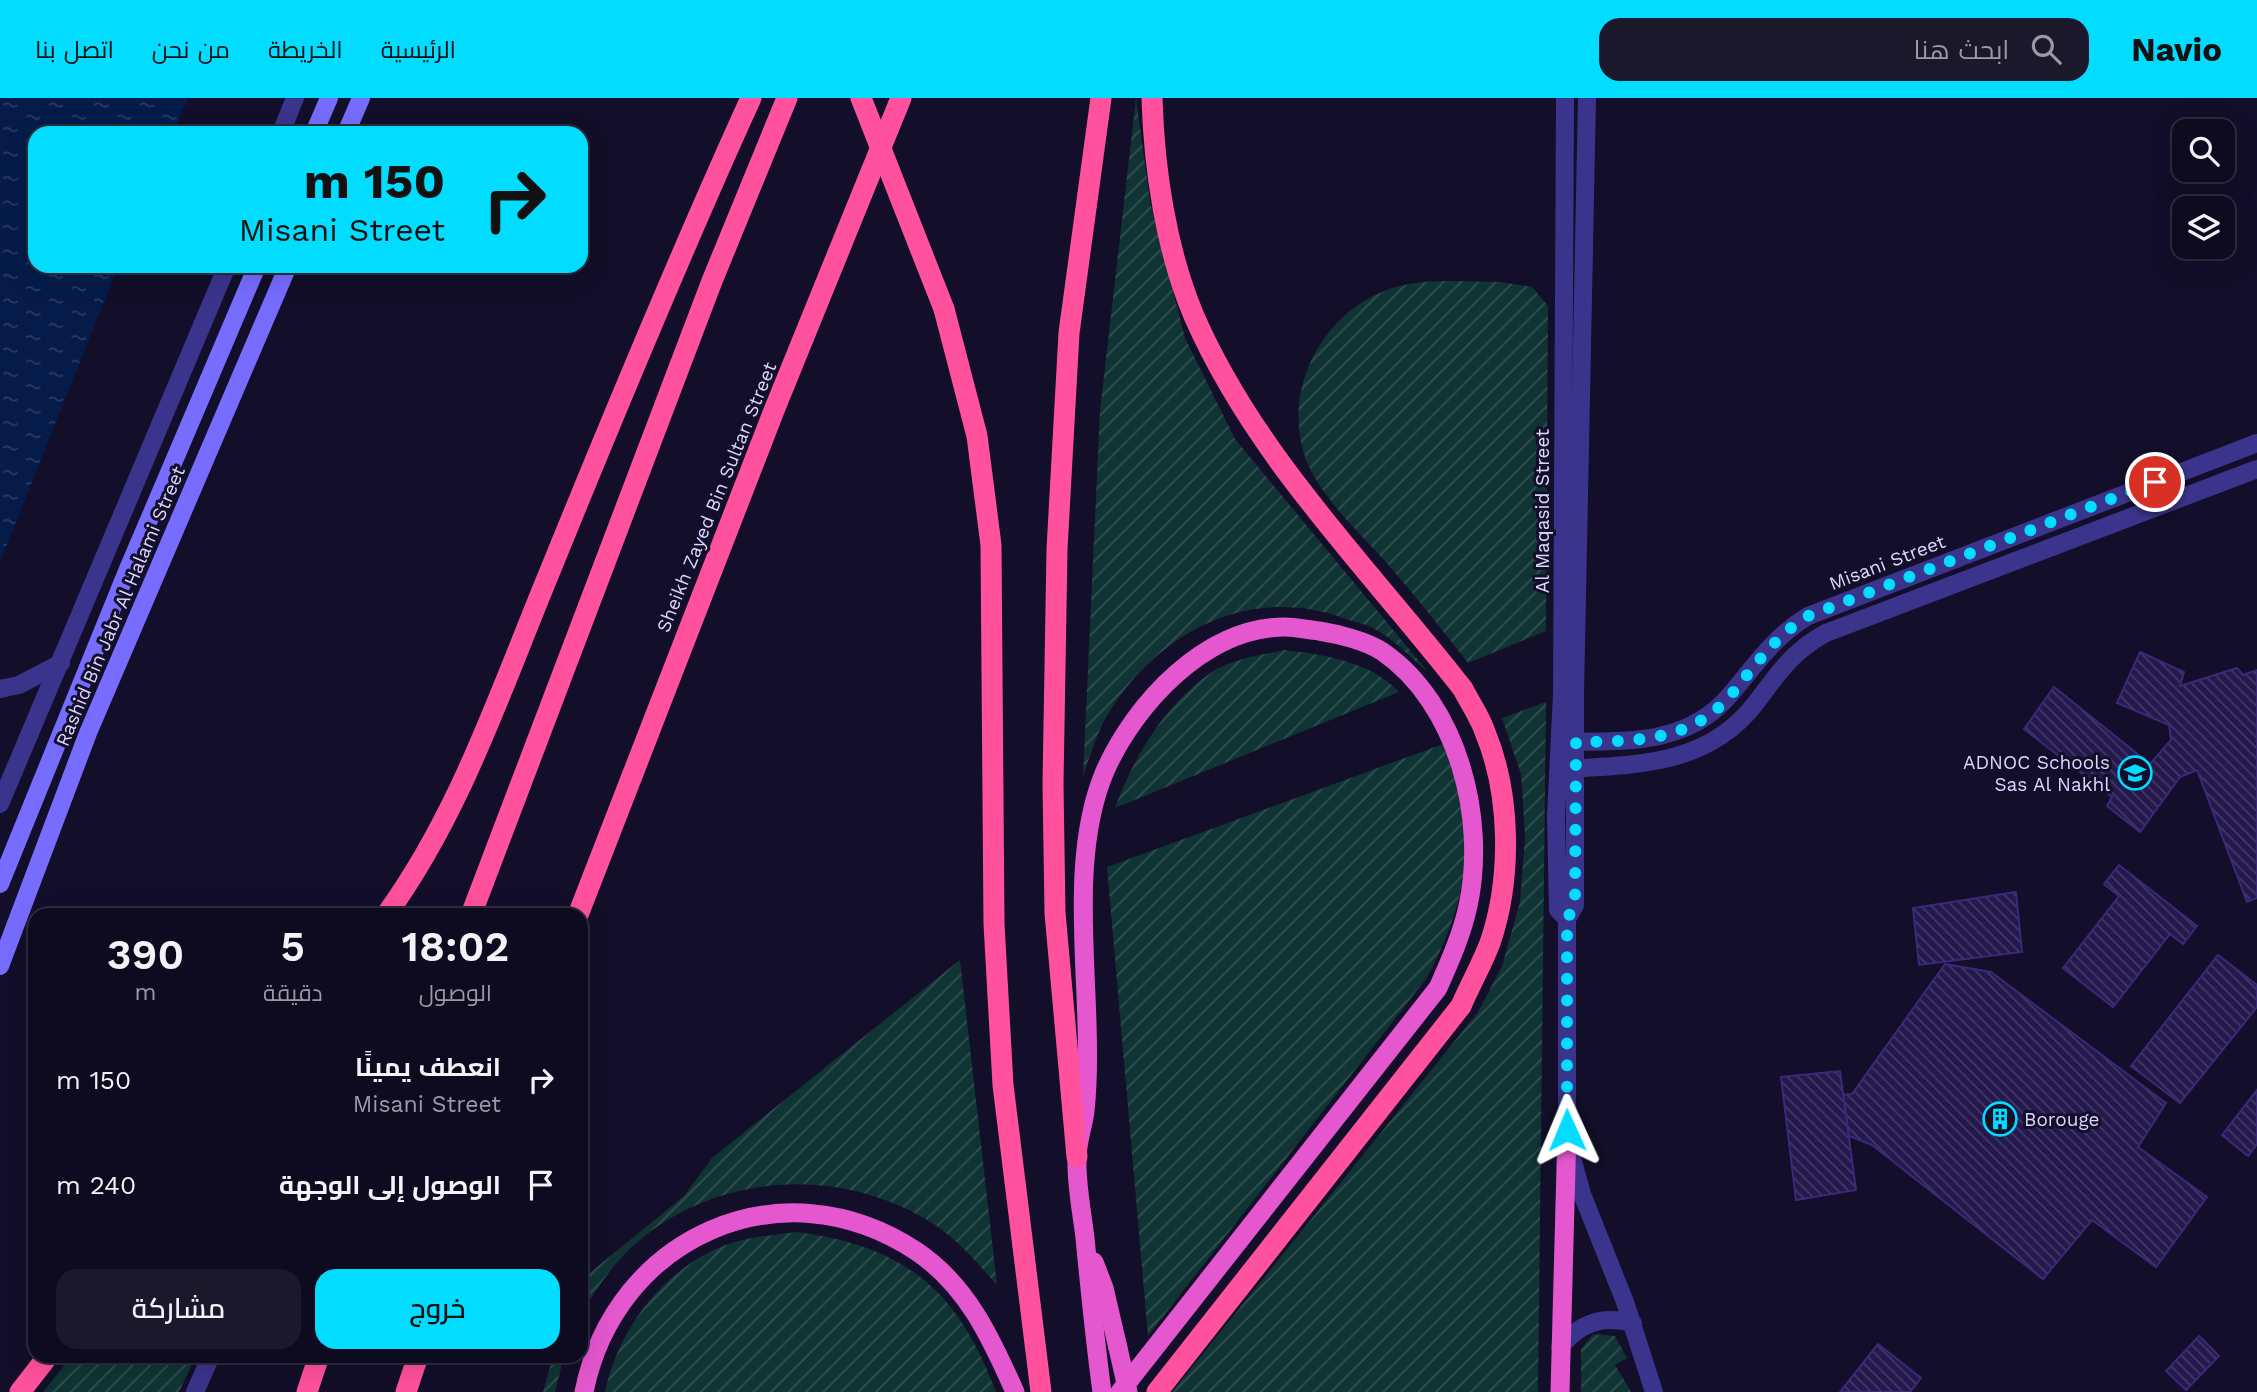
<!DOCTYPE html>
<html lang="ar">
<head>
<meta charset="utf-8">
<style>
  :root { --surface:#0e0a1f; --page:#1c182c; --text:#f1f3f6; --muted:#9b9aa4; --line:#2e2b3d; --accent:#02dcff }
  body { margin:0; font-family:"Work Sans",Cairo,sans-serif; background:var(--page); color:var(--text); direction:rtl; height:100vh; display:flex; flex-direction:column; font-size:26px; white-space:nowrap }
  * { box-sizing:border-box; margin:0 }
  p { font-size:23px; color:var(--muted) }
  .icon { flex:none; width:38px; height:38px; fill:none; stroke:currentColor; stroke-width:2; stroke-linecap:round; stroke-linejoin:round }
  .map { position:relative; flex:1; overflow:hidden; direction:ltr }
  .side { position:absolute; left:28px; top:810px; width:560px; height:455px; display:flex; flex-direction:column; background:var(--surface); border-radius:21px; box-shadow:0 7px 28px #0002,0 0 0 2px var(--line); direction:rtl }
  .side>* { flex:none }
  .guide { position:absolute; left:28px; top:28px; width:560px; height:147px; border-radius:21px; box-shadow:0 7px 28px #0002,0 0 0 2px var(--line); direction:rtl; background:#02dcff; color:#111; overflow:hidden }
  .controls { position:absolute; left:2172px; top:21px; display:grid; gap:14px }
  .controls a { display:grid; place-items:center; width:63px; height:63px; border-radius:14px; background:var(--surface); box-shadow:0 7px 28px #0002,0 0 0 2px var(--line); font-size:35px }
  .pin { position:absolute; display:grid; place-items:center; width:60px; height:60px; color:#fff; margin:-30px; border:4px solid #fff; border-radius:50%; box-shadow:0 2px 7px #0007 }
  .me { position:absolute; width:77px; margin:-38px; rotate:359deg; stroke-linejoin:round; filter:drop-shadow(0 0 5px #0008) }
  .turn { display:flex; align-items:center; gap:24px; height:147px; padding:0 28px; font-size:32px }
  .turn .icon { width:91px; height:91px; stroke-width:2.5 }
  .turn b { display:block; font-size:49px; line-height:60px }
  .eta { display:flex; justify-content:space-evenly; align-items:center; height:119px; text-align:center }
  .eta b { font-size:42px; font-weight:600; line-height:49px }
  .action { display:flex; gap:14px; margin-top:auto; padding:14px 28px }
  .action a { flex:1; height:80px; border-radius:21px; background:var(--accent); color:#111; font-size:28px; font-weight:600; line-height:80px; text-align:center }
  .action a+a { background:var(--page); color:var(--text) }
  ul { padding:0; list-style:none }
  li { display:flex; align-items:center; gap:21px; height:105px; padding:0 28px }
  li div { flex:1 }
  li b { display:block; font-size:26px }
  li em { font-style:normal }
  header { display:flex; align-items:center; gap:42px; box-sizing:border-box; height:98px; padding:0 35px; background:var(--accent); color:#111 }
  header strong { font-size:33px }
  nav { display:flex; gap:38px; margin-inline-start:auto; font-size:24px }
  .search { width:490px; height:63px; background:var(--page); display:flex; align-items:center; gap:18px; box-sizing:border-box; padding:0 24px; border-radius:21px; color:var(--muted); font-size:26px }
  .map>svg:first-child { display:block }
  .garden { fill:url(#garden-furrows) }
  .water { fill:url(#water-ripples) }
  .building { fill:url(#building-back-hatch); stroke:#3b287a; stroke-width:2 }
  .lines { fill:none; stroke-linecap:round; stroke-linejoin:round }
  .minor { stroke:#3b348c; stroke-width:18 }
  .tertiary { stroke:#3b348c; stroke-width:18 }
  .secondary { stroke:#766dff; stroke-width:18 }
  .trunk { stroke:#e457ce; stroke-width:19 }
  .motorway { stroke:#ff519d; stroke-width:21 }
  .trunk-bridge { stroke:#e457ce; stroke-width:19 }
  .motorway-bridge { stroke:#ff519d; stroke-width:21 }
  .route { stroke:#02dcff; stroke-width:12; stroke-dasharray:0 21.6 }
  .labels { text-anchor:middle; stroke-width:6; stroke-linejoin:round; paint-order:stroke }
  .street-label { font-size:19px; fill:#dcd6ff; stroke:#130e29 }
  .poi-label { font-size:19px; fill:#dcd6ff; stroke:#130e29; text-anchor:end }
</style>
</head>
<body>
<header>
<strong>Navio</strong>
<div class="search"><svg class="icon" aria-label="search" viewBox="0 0 24 24"><circle cx="10" cy="10" r="6"/><path d="M15 15l6 6"/></svg>ابحث هنا</div>
<nav><a>الرئيسية</a><a>الخريطة</a><a>من نحن</a><a>اتصل بنا</a></nav>
</header>
<div class="map">
<svg width="2257" height="1294" viewBox="0 0 2257 1294">
  <defs>
    <pattern id="garden-furrows" width="10" height="10" patternUnits="userSpaceOnUse" patternTransform="scale(1.75)"><rect width="10" height="10" fill="#103434"/><path d="M-1 1l2-2M0 10L10 0M9 11l2-2" fill="none" stroke="#325152"/></pattern>
    <pattern id="water-ripples" width="26" height="14" patternUnits="userSpaceOnUse" patternTransform="scale(1.75)"><rect width="26" height="14" fill="#051c4a"/><path d="M2 4q2-2 4 0t4 0M15 11q2-2 4 0t4 0" fill="none" stroke="#293c65"/></pattern>
    <pattern id="building-back-hatch" width="6" height="6" patternUnits="userSpaceOnUse" patternTransform="scale(1.75)"><rect width="6" height="6" fill="#24184c"/><path d="M-1 5l2 2M0 0l6 6M5-1l2 2" fill="none" stroke="#433967"/></pattern>
  </defs>
  <rect width="100%" height="100%" fill="#130e29"/>
  <g class="garden">
    <path d="M 1136,0 L 1150,104 L 1185,240 L 1235,341 L 1428,574 C 1412,561 1396,543 1378,533 C 1368,526 1354,524 1343,520 C 1249,486 1156,535 1107,618 C 1096,636 1090,659 1083,678 L 1100,313 Z"/>
    <path d="M 1500,184 L 1532,189 L 1548,208 L 1546,533 L 1468,565 C 1443,533 1418,501 1391,470 C 1362,436 1318,399 1304,356 C 1281,281 1333,199 1409,186 C 1438,181 1470,184 1500,184 Z"/>
    <path d="M 1285,552 C 1325,557 1370,563 1399,594 L 1115,710 C 1134,658 1166,605 1212,574 C 1232,561 1261,557 1285,552 Z"/>
    <path d="M 1546,604 L 1538,1294 L 1172,1294 L 1478,914 L 1502,868 L 1520,804 L 1525,739 L 1521,676 L 1502,620 Z"/>
    <path d="M 1446,645 C 1477,734 1471,799 1426,881 L 1148,1238 L 1107,769 Z"/>
    <path d="M 960,862 L 997,1187 C 978,1166 959,1143 935,1127 C 843,1067 715,1073 633,1148 C 612,1167 596,1192 581,1216 L 581,1182 L 684,1098 L 712,1060 Z"/>
    <path d="M 797,1134 C 905,1148 958,1192 996,1294 L 605,1294 C 618,1231 663,1172 723,1148 C 746,1139 773,1137 797,1134 Z"/>
    <path d="M 1593,1236 L 1615,1238 L 1627,1260 L 1615,1267 L 1631,1294 L 1581,1294 L 1581,1251 Z"/>
    <path d="M 72,1258 L 196,1258 L 179,1294 L 43,1294 Z"/>
    <path d="M 553,1258 L 564,1258 L 555,1294 L 543,1294 Z"/>
  </g>
  <path class="water" d="M 0,0 L 188,0 L 173,35 L 35,35 L 35,168 L 118,168 L 0,464 Z"/>
  <g class="building">
    <path d="M 2140,554 L 2184,574 L 2180,588 L 2237,570 L 2243,577 L 2257,572 L 2257,800 L 2247,804 L 2197,672 L 2180,679 L 2140,734 L 2107,708 L 2112,699 L 2024,631 L 2054,589 L 2150,666 L 2171,642 L 2169,627 L 2117,605 Z"/>
    <path d="M 2119,767 L 2197,828 L 2183,846 L 2170,836 L 2113,909 L 2063,870 L 2119,798 L 2104,786 Z"/>
    <path d="M 2016,794 L 2022,854 L 1919,867 L 1913,810 Z"/>
    <path d="M 2218,857 L 2257,887 L 2257,909 L 2180,1005 L 2131,968 Z"/>
    <path d="M 1945,866 L 1991,874 L 2166,1005 L 2138,1049 L 2207,1099 L 2156,1169 L 2092,1122 L 2043,1181 L 1872,1047 L 1847,1037 L 1842,997 L 1852,996 Z"/>
    <path d="M 1840,973 L 1856,1092 L 1796,1102 L 1781,979 Z"/>
    <path d="M 2257,992 L 2257,1046 L 2248,1058 L 2222,1037 Z"/>
    <path d="M 2199,1238 L 2219,1258 L 2186,1292 L 2166,1273 Z"/>
    <path d="M 1878,1246 L 1921,1280 L 1910,1294 L 1840,1294 Z"/>
  </g>
  <g class="lines">
    <g class="minor">
      <path d="M 281,35 L 295,0"/>
      <path d="M 0,591 L 19,587 L 61,565"/>
      <path d="M 0,706 L 227,168"/>
      <path d="M 1570,1053 L 1582,1096 L 1625,1204 L 1654,1294"/>
      <path d="M 1560,1249 C 1580,1225 1602,1217 1633,1225"/>
      <path d="M 195,1294 L 211,1258"/>
    </g>
    <g class="tertiary">
      <path d="M 1565,0 L 1562,596 L 1556,719 L 1558,812 L 1567,821"/>
      <path d="M 1564,644 C 1623,643 1686,648 1729,598 C 1755,568 1773,539 1808,518 L 2257,345"/>
      <path d="M 1564,671 C 1635,667 1707,668 1755,606 C 1777,577 1792,553 1826,535 L 2257,371"/>
      <path d="M 1567,1032 L 1567,821 L 1575,807 L 1575,597 L 1587,0"/>
    </g>
    <g class="secondary">
      <path d="M 314,35 L 329,0"/>
      <path d="M 346,35 L 361,0"/>
      <path d="M 0,786 L 128,471 L 257,168"/>
      <path d="M 0,868 L 88,635 L 288,168"/>
    </g>
    <g class="trunk">
      <path d="M 1094,1164 L 1104,1190 L 1118,1250"/>
      <path d="M 584,1294 C 615,1139 782,1064 916,1153 C 967,1187 991,1240 1015,1294"/>
      <path d="M 1102,1294 C 1095,1243 1090,1192 1085,1140 C 1082,1114 1076,1086 1077,1060 C 1077,1044 1083,1029 1085,1013 C 1088,985 1088,955 1087,926 C 1085,846 1073,748 1105,673 C 1135,605 1206,529 1285,529 C 1296,529 1308,532 1319,533 C 1338,536 1367,543 1383,554 C 1458,606 1487,721 1468,808 C 1462,836 1450,863 1438,890 L 1120,1294"/>
      <path d="M 1560,1294 L 1567,1032"/>
    </g>
    <g class="motorway">
      <path d="M 1152,0 C 1154,71 1166,152 1194,218 C 1256,360 1369,470 1463,591 C 1470,605 1480,619 1485,634 C 1511,697 1512,780 1490,845 C 1482,866 1470,887 1461,908 L 1157,1294"/>
      <path d="M 944,211 L 977,338 L 991,447 L 994,826 L 1003,987 L 1041,1294"/>
      <path d="M 386,817 C 460,715 500,594 548,478 C 613,318 679,158 751,0"/>
      <path d="M 471,817 L 712,183 L 787,0"/>
      <path d="M 578,817 L 775,310 L 901,0"/>
      <path d="M 1077,1059 L 1055,815 L 1053,686 L 1057,451 L 1069,235 L 1101,0"/>
      <path d="M 20,1294 L 48,1258"/>
      <path d="M 307,1294 L 319,1258"/>
      <path d="M 406,1294 L 418,1258"/>
    </g>
    <path class="trunk-bridge" d="M 1118,1250 L 1128,1294"/>
    <path class="motorway-bridge" d="M 861,0 L 944,211"/>
  </g>
  <g class="lines">
    <path class="route" d="M 1567,1032 L 1567,821 L 1575,807 L 1576,644 C 1632,643 1689,645 1730,598 C 1755,568 1774,539 1808,518 L 2155,384"/>
  </g>
  <defs>
    <symbol id="school-ring" viewBox="-11 -11 22 22"><circle r="9.5" fill="#130e29" stroke="#02dcff" stroke-width="1.5"/><path d="M0-5L7-2L0 1L-7-2ZM-4 1L0 2.5L4 1V4Q0 6-4 4Z" fill="#02dcff"/></symbol>
    <symbol id="building-ring" viewBox="-11 -11 22 22"><circle r="9.5" fill="#130e29" stroke="#02dcff" stroke-width="1.5"/><path d="M-4-6H4V6H1V3H-1V6H-4ZM-2.5-4.3h1.7v1.8h-1.7ZM.8-4.3h1.7v1.8H.8ZM-2.5-1h1.7V.8h-1.7ZM.8-1h1.7V.8H.8Z" fill="#02dcff"/></symbol>
  </defs>
  <g fill-rule="evenodd">
    <use href="#school-ring" x="2116" y="656" width="38" height="38"/>
    <use href="#building-ring" x="1981" y="1002" width="38" height="38"/>
  </g>
  <g class="labels">
    <g class="street-label">
      <text transform="translate(716 399) rotate(-68)" y="7">Sheikh Zayed Bin Sultan Street</text>
      <text transform="translate(1542 413) rotate(-90)" y="7">Al Maqasid Street</text>
      <text transform="translate(1887 464) rotate(-21)" y="7">Misani Street</text>
      <text transform="translate(120 508) rotate(-67)" y="7">Rashid Bin Jabr Al Halami Street</text>
    </g>
    <g class="poi-label">
      <text x="2110" y="671">ADNOC Schools<tspan x="2110" dy="22">Sas Al Nakhl</tspan></text>
      <text x="2024" y="1028" text-anchor="start">Borouge</text>
    </g>
  </g>
</svg>
<div class="controls">
<a><svg class="icon" aria-label="search" viewBox="0 0 24 24"><circle cx="10" cy="10" r="6"/><path d="M15 15l6 6"/></svg></a>
<a><svg class="icon" aria-label="layers" viewBox="0 0 24 24"><path d="M12 4l9 5-9 5-9-5zM3 14l9 5 9-5"/></svg></a>
</div>
<div class="pin" style="left:2155px;top:384px;background:#d93025"><svg class="icon" aria-label="arrive" viewBox="0 0 24 24"><path d="M6 21V4h12l-3 4 3 4H6"/></svg></div>
<svg class="me" style="left:1567px;top:1032px" viewBox="-20 -20 40 40"><path d="M0-17L14 15 0 8-14 15z" fill="#02dcff" stroke="#fff" stroke-width="4"/></svg>
<div class="guide">
<div class="turn"><svg class="icon" aria-label="right" viewBox="0 0 24 24"><path d="M7 20v-9h11M14 6l5 5-5 5"/></svg><div><b>150 m</b>Misani Street</div></div>
</div>
<section class="side">
<div class="eta">
<div><b>18:02</b><p>الوصول</p></div>
<div><b>5</b><p>دقيقة</p></div>
<div><b>390</b><p>m</p></div>
</div>
<ul>
<li><svg class="icon" aria-label="right" viewBox="0 0 24 24"><path d="M7 20v-9h11M14 6l5 5-5 5"/></svg><div><b>انعطف يمينًا</b><p>Misani Street</p></div><em>150 m</em></li>
<li><svg class="icon" aria-label="arrive" viewBox="0 0 24 24"><path d="M6 21V4h12l-3 4 3 4H6"/></svg><div><b>الوصول إلى الوجهة</b></div><em>240 m</em></li>
</ul>
<div class="action"><a>خروج</a><a>مشاركة</a></div>
</section>
</div>
</body>
</html>
